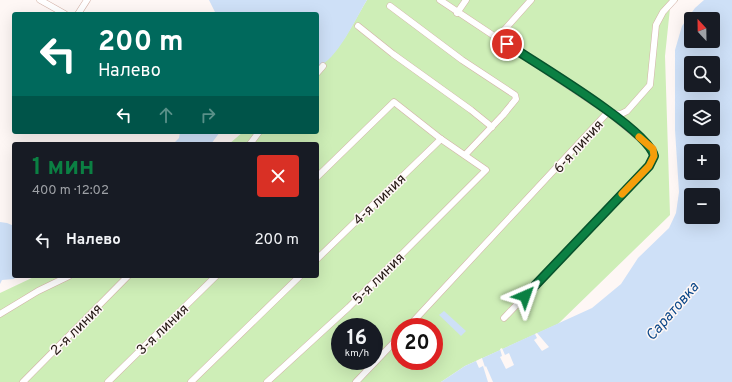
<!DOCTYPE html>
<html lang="ru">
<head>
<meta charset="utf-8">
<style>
  :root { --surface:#171b24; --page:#20242c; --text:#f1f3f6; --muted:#9ea1a6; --accent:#0b8043 }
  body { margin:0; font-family:Overpass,sans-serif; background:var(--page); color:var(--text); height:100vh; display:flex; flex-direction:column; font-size:15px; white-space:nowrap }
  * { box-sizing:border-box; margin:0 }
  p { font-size:13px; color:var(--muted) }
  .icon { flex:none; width:22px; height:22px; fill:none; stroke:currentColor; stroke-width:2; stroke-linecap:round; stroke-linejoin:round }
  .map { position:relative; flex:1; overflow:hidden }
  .panel { position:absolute; left:12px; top:142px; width:307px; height:136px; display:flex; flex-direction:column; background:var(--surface); border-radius:4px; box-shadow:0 4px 16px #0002 }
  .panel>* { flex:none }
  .hud { position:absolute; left:12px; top:12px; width:307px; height:122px; border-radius:4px; box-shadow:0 4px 16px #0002; background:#00695c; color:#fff; overflow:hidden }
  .needle { width:26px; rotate:338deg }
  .controls { position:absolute; left:684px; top:12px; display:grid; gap:8px }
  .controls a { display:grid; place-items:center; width:36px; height:36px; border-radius:4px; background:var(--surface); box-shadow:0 4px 16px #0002; font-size:20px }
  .speed { position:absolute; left:331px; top:318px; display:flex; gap:8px; font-size:20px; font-weight:700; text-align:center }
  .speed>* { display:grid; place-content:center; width:52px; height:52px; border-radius:50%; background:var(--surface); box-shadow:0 4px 16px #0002; line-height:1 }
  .speed small { font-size:10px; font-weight:400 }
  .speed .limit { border:6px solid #d22; background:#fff; color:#111 }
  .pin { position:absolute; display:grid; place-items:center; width:34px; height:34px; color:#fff; margin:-17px; border:2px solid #fff; border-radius:50%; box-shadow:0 1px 4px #0007 }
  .me { position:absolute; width:44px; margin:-22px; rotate:43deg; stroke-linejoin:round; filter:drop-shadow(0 0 3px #0008) }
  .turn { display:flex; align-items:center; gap:14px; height:84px; padding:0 20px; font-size:18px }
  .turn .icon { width:52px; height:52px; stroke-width:2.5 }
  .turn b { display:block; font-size:28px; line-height:34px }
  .lanes { display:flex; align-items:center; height:38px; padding:0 20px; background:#0003; justify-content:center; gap:20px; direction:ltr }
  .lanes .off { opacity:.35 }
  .round { display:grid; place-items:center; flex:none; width:42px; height:42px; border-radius:4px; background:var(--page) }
  .summary { display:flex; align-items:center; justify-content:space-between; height:68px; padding:0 20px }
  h1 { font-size:24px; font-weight:700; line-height:30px; color:var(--accent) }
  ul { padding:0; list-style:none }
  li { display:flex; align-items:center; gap:12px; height:60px; padding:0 20px }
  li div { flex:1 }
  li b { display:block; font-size:15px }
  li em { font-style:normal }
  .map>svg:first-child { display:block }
  .green { fill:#ceeeb7; fill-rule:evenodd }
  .water { fill:#cee0f7; fill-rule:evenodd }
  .pier { fill:#fef7f5 }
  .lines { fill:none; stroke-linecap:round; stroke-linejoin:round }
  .minor-casing { stroke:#d3b2a7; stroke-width:7 }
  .minor { stroke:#fff; stroke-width:6 }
  .route-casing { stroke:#07532c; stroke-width:10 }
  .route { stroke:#0b8043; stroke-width:7 }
  .slow { stroke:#f59e0b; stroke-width:7 }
  .labels { text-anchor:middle; stroke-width:3; stroke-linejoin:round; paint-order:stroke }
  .street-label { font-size:14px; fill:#261a16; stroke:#fef7f5 }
  .water-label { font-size:15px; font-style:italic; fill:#0c4889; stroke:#fef7f5 }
</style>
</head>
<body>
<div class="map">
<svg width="732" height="382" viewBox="0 0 732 382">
  <rect width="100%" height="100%" fill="#fef7f5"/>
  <path class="green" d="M 367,0 L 678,0 L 670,8 L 665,56 L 670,215 L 558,324 L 465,366 L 441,382 L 0,382 L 0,293 L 36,276 L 317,276 L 317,144 L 229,144 L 243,132 L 317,132 L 317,67 C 341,52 352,24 367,0 ZM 340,327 L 374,327 L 374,361 L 340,361 ZM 400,327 L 434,327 L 434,361 L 400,361 Z"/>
  <g class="water">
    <path d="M 209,0 L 367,0 C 357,16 336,63 317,66 L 317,14 L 216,14 Z"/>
    <path d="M 704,0 L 732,0 L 732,382 L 441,382 L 465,366 L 592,308 L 621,284 L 638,258 L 669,228 L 676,213 L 679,192 L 675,130 L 675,50 L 682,26 L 695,8 ZM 691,19 L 713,19 L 713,41 L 691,41 ZM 691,63 L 713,63 L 713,85 L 691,85 ZM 691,107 L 713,107 L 713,129 L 691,129 ZM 691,151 L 713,151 L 713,173 L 691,173 ZM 691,195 L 713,195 L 713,217 L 691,217 Z"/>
    <path d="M 180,132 L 220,132 L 211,144 L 173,144 L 179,138 Z"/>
    <path d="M 0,222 L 7,223 L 14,226 L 14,276 L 16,276 L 14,279 L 2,280 L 0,284 Z"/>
    <path d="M 444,311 L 466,331 L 461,336 L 439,315 Z"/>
  </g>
  <g class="pier">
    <path d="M 537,333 L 549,347 L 542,351 L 534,340 L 537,338 L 535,334 Z"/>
    <path d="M 502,348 L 505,355 L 509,353 L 514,365 L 506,369 L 500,357 L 502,356 L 500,349 Z"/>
    <path d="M 482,358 L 485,367 L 486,366 L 493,382 L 488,382 L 483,366 L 479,368 L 476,361 Z"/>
  </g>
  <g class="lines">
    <defs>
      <g id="minor">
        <path d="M 40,0 L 65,14"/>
        <path d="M 390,6 L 462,60 L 515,95 L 516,99 L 503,115 L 465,155"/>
        <path d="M 457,13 L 466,0"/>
        <path d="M 78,14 L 87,0"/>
        <path d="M 358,26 L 393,54 L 471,110 L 492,127"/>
        <path d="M 497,38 L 531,0"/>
        <path d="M 317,73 L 323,66"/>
        <path d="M 612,113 L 621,114 L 627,111 L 650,85 L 656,25 L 663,12 L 674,0"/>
        <path d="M 250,144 L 259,132"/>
        <path d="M 317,259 L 441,139"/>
        <path d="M 0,314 L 38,291 L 69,276"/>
        <path d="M 504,318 L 649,166 L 654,156 L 653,149 L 608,112"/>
        <path d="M 408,327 L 608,112 L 440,0"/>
        <path d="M 23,382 L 128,276"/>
        <path d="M 108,382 L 216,276"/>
        <path d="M 191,382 L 300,276"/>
        <path d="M 267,382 L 349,307 L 486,170 L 441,139 L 394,102 L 317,177"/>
        <path d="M 356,382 L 400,336"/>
      </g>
    </defs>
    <use href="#minor" class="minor-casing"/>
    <use href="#minor" class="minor"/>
  </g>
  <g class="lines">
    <defs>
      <path id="route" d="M 507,44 C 534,62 649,130 654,156 L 649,166 L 525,296"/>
    </defs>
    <use href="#route" class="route-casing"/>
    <use href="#route" class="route"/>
    <path class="slow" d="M 622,194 L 649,166 L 654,156 L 653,149 L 639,137"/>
  </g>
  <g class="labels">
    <g class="street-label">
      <text transform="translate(578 146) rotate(-48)" y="5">6-я линия</text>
      <text transform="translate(379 199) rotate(-44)" y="5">4-я линия</text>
      <text transform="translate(378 278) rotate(-45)" y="5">5-я линия</text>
      <text transform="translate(76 329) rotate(-45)" y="5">2-я линия</text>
      <text transform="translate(162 329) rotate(-44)" y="5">3-я линия</text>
    </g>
    <g class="water-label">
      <text transform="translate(672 311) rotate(-49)" y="5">Саратовка</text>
    </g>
  </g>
</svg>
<div class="controls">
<a><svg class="needle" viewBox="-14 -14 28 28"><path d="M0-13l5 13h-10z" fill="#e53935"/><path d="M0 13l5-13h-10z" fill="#9ea1a6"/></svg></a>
<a><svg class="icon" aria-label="search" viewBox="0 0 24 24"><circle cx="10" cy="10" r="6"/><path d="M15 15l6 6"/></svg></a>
<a><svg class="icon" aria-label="layers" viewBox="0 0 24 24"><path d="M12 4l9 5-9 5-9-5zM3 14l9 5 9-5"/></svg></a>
<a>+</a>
<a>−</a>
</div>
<div class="speed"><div>16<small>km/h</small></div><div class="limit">20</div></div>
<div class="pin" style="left:507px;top:44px;background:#d93025"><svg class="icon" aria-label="arrive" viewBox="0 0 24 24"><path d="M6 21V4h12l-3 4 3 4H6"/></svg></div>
<svg class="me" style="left:525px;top:296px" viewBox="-20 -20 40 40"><path d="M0-17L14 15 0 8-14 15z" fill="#0b8043" stroke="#fff" stroke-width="4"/></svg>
<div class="hud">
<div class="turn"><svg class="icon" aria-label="left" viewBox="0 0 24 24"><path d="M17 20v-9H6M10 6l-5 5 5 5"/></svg><div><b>200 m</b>Налево</div></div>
<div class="lanes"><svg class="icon" aria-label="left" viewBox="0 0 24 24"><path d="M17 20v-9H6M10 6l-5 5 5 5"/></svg><svg class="icon off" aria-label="ahead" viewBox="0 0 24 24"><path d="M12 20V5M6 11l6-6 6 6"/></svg><svg class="icon off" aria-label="right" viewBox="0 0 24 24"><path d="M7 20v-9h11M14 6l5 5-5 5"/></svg></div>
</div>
<section class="panel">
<div class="summary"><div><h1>1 мин</h1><p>400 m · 12:02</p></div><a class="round" style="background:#d93025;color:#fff"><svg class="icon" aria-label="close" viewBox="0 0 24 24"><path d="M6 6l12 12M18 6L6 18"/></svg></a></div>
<ul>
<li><svg class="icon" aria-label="left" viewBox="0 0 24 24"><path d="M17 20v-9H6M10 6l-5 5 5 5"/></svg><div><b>Налево</b></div><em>200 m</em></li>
</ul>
</section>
</div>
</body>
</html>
